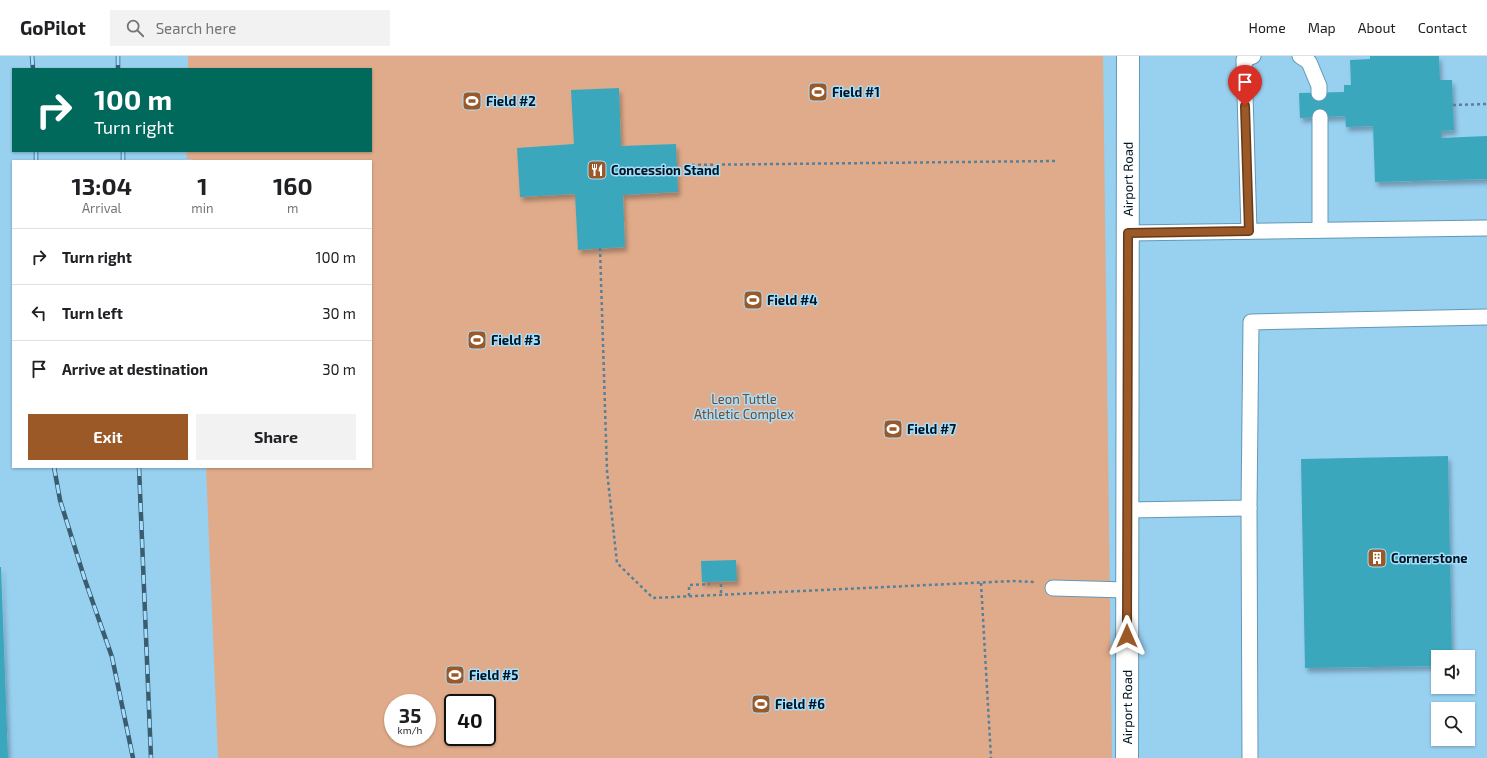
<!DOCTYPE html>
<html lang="en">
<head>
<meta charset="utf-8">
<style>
  :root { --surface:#fff; --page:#f2f2f2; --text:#202124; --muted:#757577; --line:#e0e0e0; --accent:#9c5928 }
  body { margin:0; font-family:"Exo 2",sans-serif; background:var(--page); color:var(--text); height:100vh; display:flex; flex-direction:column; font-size:15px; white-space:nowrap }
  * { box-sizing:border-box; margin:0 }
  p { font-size:13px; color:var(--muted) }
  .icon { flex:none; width:22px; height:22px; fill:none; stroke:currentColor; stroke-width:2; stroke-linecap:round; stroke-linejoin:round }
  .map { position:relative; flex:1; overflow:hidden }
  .drawer { position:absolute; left:12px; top:104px; width:360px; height:308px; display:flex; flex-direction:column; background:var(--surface); border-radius:0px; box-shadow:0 1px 3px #0004 }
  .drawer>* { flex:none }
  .guide { position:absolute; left:12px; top:12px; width:360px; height:84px; border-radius:0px; box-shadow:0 1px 3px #0004; background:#00695c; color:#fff; overflow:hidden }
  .controls { position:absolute; left:1431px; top:594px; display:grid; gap:8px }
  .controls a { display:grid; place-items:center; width:44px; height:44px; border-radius:0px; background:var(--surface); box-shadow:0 1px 3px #0004; font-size:20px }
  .speed { position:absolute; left:384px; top:638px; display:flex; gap:8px; font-size:20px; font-weight:700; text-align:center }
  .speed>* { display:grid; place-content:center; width:52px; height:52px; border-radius:50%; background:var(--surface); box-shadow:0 1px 3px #0004; line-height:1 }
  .speed small { font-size:10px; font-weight:400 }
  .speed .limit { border:2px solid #111; border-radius:6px; background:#fff; color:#111 }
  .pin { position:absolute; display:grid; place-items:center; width:34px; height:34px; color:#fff; margin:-41px -17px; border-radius:50% 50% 50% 0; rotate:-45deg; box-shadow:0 0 4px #0007 }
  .pin .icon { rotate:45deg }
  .me { position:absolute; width:44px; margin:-22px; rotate:0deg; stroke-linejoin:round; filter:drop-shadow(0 0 3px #0008) }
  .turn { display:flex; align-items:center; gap:14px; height:84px; padding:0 16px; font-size:18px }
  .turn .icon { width:52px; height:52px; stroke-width:2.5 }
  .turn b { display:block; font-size:28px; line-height:34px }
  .eta { display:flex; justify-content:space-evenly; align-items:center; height:68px; text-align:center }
  .eta b { font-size:24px; font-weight:700; line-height:28px }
  .button { display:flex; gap:8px; margin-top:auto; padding:8px 16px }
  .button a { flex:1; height:46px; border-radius:0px; background:var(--accent); color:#fff; font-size:16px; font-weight:700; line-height:46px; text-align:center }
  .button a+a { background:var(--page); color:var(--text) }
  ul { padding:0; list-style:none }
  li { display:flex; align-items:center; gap:12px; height:56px; padding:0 16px; border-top:1px solid var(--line) }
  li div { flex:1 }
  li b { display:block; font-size:15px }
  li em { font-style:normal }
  header { display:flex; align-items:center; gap:24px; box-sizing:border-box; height:56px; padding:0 20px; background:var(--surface); border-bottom:1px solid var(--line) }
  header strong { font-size:19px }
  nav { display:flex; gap:22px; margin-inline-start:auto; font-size:14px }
  .search { width:280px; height:36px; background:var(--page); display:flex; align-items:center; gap:10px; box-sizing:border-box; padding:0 14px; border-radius:0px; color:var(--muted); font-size:15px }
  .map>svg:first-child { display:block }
  .green { fill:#e0ab8a; fill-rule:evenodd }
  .building { fill:#3ba7bd; filter:url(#shadow) }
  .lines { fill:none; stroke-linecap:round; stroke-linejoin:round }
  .service-casing { stroke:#6399b7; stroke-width:17 }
  .tertiary-casing { stroke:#6399b7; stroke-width:24 }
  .path { stroke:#588198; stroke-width:2.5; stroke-dasharray:3 3; stroke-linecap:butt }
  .service { stroke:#fff; stroke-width:15 }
  .tertiary { stroke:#fff; stroke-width:22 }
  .rail-casing { stroke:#3a5c6f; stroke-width:4.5 }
  .rail { stroke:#a5ddfd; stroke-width:3; stroke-dasharray:9; stroke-linecap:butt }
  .route-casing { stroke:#653a1a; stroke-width:10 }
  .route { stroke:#9c5928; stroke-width:7 }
  .labels { text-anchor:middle; stroke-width:3; stroke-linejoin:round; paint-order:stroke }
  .poi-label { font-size:13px; font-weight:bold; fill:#011520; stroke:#a5ddfd; text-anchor:start }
  .street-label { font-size:13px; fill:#011520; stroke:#a5ddfd }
  .park-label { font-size:13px; fill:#7f471e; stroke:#a5ddfd }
</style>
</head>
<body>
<header>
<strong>GoPilot</strong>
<div class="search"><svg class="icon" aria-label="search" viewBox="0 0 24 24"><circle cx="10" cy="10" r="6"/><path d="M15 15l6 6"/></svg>Search here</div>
<nav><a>Home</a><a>Map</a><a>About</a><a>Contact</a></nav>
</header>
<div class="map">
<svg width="1487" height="702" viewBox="0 0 1487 702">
  <defs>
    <filter id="shadow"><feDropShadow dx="2.5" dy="4.5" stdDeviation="2" flood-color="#0004"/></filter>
  </defs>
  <rect width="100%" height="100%" fill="#98d0f0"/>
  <path class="green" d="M 188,0 L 1103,0 L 1112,702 L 218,702 L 206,411 L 371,411 L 371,105 L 192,105 L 192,103 L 186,103 L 187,95 L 371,95 L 371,13 L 188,13 ZM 393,647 L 427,647 L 427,681 L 393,681 ZM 453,647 L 487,647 L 487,681 L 453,681 Z"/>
  <g class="building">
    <path d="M 1370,0 L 1439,0 L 1440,24 L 1452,24 L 1454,74 L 1441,75 L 1441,82 L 1487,80 L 1487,123 L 1375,126 L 1373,70 L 1346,71 L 1345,60 L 1300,62 L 1299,37 L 1344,36 L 1344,29 L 1351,29 L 1350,4 L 1370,3 Z"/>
    <path d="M 619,32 L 621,90 L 676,88 L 678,136 L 623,139 L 625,191 L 578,194 L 575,138 L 520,141 L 517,92 L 574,88 L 571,34 Z"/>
    <path d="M 1448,400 L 1452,601 L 1438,601 L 1438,610 L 1305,612 L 1301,403 Z"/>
    <path d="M 736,504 L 737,525 L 702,526 L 701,505 Z"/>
    <path d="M 0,511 L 1,511 L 8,702 L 0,702 Z"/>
  </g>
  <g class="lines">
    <defs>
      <g id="service">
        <path d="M 1300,0 L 1309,6 L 1319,30 L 1319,37"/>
        <path d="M 1320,61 L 1320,174"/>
        <path d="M 1249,175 L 1244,4 L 1253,0"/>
        <path d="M 1128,177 L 1487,172"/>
        <path d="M 1249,452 L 1250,702"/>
        <path d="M 1127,454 L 1249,452 L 1251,266 L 1487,261"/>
        <path d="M 1053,532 L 1127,534"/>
      </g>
      <g id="tertiary">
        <path id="s1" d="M 1127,702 L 1128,0"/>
      </g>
    </defs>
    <use href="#service" class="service-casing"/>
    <use href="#tertiary" class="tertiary-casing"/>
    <g class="path">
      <path d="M 1453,49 L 1487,48"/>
      <path d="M 686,109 L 1055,105"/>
      <path d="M 600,192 L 607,415 L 617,507 L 653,542 L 1013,525 L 1035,526"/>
      <path d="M 981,527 L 991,702"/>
      <path d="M 721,528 L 721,538"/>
      <path d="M 689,540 L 689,529 L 710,528"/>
    </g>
    <use href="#service" class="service"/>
    <use href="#tertiary" class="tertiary"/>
    <defs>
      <g id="rail">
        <path d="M 32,0 L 33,13"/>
        <path d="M 118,0 L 118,13"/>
        <path d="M 36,95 L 36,105"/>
        <path d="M 123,95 L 123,105"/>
        <path d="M 54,411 L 60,444 L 85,524 L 112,601 L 133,702"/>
        <path d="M 139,411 L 151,702"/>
      </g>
    </defs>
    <use href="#rail" class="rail-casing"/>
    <use href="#rail" class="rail"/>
  </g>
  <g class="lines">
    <defs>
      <path id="route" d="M 1127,580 L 1128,177 L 1249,175 L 1245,50"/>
    </defs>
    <use href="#route" class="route-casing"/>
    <use href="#route" class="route"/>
  </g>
  <defs>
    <symbol id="stadium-square" viewBox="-11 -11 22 22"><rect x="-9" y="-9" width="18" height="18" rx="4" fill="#9c5928" stroke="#a5ddfd"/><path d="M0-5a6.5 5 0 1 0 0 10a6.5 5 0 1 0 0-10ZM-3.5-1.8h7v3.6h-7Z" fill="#fff"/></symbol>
    <symbol id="restaurant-square" viewBox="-11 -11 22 22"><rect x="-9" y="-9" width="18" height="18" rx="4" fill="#9c5928" stroke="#a5ddfd"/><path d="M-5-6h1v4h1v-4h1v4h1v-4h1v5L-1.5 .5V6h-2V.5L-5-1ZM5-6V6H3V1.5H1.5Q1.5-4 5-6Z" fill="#fff"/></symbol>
    <symbol id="building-square" viewBox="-11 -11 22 22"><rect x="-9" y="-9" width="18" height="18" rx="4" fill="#9c5928" stroke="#a5ddfd"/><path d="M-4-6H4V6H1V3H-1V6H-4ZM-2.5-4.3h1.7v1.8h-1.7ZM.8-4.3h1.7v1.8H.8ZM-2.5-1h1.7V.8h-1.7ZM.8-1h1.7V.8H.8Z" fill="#fff"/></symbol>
  </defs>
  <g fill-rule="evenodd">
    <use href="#stadium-square" x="807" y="25" width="22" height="22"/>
    <use href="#stadium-square" x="461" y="34" width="22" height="22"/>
    <use href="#restaurant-square" x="586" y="103" width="22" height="22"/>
    <use href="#stadium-square" x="742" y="233" width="22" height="22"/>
    <use href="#stadium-square" x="466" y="273" width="22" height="22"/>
    <use href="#stadium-square" x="882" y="362" width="22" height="22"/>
    <use href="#building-square" x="1366" y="491" width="22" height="22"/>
    <use href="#stadium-square" x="444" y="608" width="22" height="22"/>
    <use href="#stadium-square" x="750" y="637" width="22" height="22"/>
  </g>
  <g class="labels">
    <g class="poi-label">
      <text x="832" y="41">Field #1</text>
      <text x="486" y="50">Field #2</text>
      <text x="611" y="119">Concession Stand</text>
      <text x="767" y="249">Field #4</text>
      <text x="491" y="289">Field #3</text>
      <text x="907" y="378">Field #7</text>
      <text x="1391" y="507">Cornerstone</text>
      <text x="469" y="624">Field #5</text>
      <text x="775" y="653">Field #6</text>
    </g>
    <g class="street-label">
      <text dy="5" stroke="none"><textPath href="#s1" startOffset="579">Airport Road</textPath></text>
      <text dy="5" stroke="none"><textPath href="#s1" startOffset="51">Airport Road</textPath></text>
    </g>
    <g class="park-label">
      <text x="744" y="348">Leon Tuttle<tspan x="744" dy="15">Athletic Complex</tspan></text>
    </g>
  </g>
</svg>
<div class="controls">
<a><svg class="icon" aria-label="sound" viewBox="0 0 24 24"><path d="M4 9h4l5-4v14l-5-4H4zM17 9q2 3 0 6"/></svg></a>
<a><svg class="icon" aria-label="search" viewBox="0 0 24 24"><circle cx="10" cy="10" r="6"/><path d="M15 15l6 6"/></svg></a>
</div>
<div class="speed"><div>35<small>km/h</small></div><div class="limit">40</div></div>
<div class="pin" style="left:1245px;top:50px;background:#d93025"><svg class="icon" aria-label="arrive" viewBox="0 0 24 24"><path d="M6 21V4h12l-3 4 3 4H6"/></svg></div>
<svg class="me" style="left:1127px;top:580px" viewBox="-20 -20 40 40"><path d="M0-17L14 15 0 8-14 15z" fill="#9c5928" stroke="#fff" stroke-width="4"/></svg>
<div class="guide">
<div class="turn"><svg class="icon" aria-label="right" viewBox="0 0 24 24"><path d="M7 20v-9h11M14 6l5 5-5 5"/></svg><div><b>100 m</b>Turn right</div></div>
</div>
<section class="drawer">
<div class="eta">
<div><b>13:04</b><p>Arrival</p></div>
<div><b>1</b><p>min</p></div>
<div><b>160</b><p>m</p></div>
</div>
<ul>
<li><svg class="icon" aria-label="right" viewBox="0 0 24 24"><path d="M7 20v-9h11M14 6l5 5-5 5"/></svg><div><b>Turn right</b></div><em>100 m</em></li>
<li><svg class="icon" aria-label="left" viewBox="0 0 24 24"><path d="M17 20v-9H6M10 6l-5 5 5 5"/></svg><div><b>Turn left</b></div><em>30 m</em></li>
<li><svg class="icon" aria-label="arrive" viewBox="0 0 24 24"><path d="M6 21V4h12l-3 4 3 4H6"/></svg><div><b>Arrive at destination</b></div><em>30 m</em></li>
</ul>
<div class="button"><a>Exit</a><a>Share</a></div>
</section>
</div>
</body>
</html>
